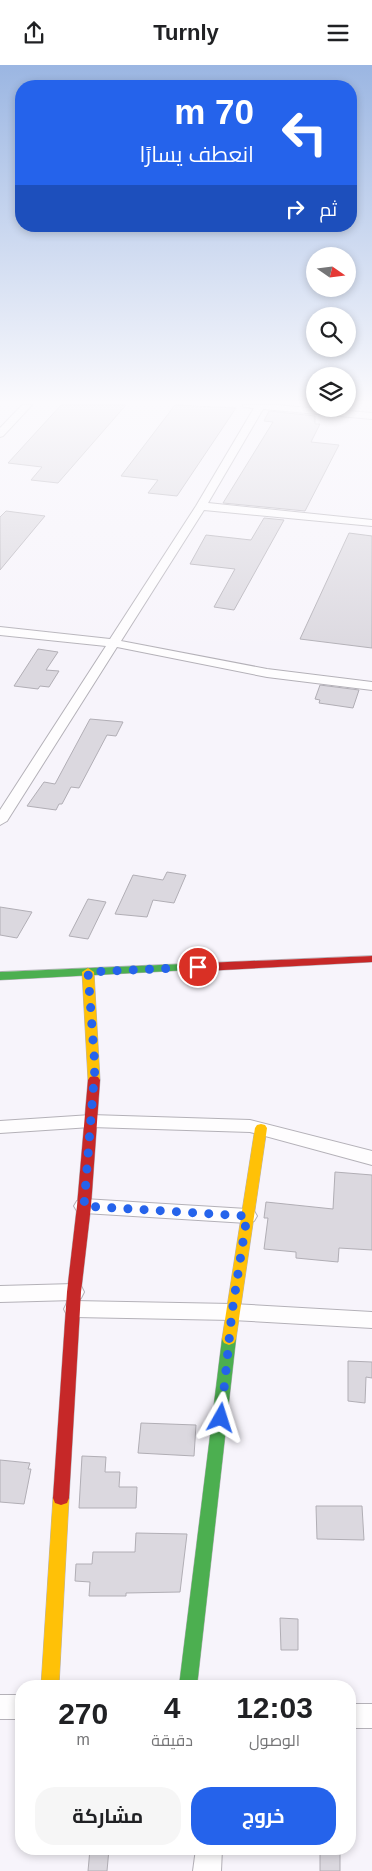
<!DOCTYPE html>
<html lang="ar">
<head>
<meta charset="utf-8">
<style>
  :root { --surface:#fff; --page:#f6f6f6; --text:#202124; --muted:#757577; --accent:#2563eb }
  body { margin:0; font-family:Helvetica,Cairo,sans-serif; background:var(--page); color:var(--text); direction:rtl; height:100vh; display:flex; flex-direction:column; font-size:19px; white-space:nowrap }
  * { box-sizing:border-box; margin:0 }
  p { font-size:16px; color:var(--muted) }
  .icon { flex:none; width:28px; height:28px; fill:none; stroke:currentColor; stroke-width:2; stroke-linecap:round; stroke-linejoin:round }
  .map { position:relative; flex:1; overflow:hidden; direction:ltr }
  .panel { position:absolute; left:15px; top:1615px; width:341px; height:175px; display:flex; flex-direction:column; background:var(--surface); border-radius:20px; box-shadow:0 2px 8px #0003; direction:rtl }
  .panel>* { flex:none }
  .top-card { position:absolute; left:15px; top:15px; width:342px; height:152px; border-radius:20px; box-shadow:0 2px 8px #0003; direction:rtl; background:#2563eb; color:#fff; overflow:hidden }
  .needle { width:32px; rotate:104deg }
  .buttons { position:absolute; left:306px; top:182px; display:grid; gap:10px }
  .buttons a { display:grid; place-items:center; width:50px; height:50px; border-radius:50%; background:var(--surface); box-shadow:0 2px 8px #0003; font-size:25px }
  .pin { position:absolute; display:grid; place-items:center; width:42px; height:42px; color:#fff; margin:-21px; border:2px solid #fff; border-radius:50%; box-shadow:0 1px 5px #0007 }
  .me { position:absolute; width:55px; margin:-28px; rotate:6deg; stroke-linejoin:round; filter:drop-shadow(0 0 4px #0008) }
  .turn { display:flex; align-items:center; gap:18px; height:105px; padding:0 20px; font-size:22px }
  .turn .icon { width:65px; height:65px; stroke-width:2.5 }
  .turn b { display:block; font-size:35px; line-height:42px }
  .then { display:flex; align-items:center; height:48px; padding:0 20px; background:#0003; gap:10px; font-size:19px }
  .eta { display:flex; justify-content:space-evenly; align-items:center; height:85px; text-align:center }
  .eta b { font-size:30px; font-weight:700; line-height:35px }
  .button { display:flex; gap:10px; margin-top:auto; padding:10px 20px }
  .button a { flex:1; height:58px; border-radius:20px; background:var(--accent); color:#fff; font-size:20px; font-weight:700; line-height:58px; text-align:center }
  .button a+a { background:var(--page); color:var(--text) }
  header { display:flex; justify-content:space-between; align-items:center; height:65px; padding:0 20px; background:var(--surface); font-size:22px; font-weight:700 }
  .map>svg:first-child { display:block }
  .building { fill:#dbd8df; stroke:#b1aeb5 }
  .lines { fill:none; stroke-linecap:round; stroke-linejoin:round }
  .street-casing { stroke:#b4b1b8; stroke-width:2 }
  .fast-casing { stroke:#b4b1b8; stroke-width:1 }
  .slow-casing { stroke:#b4b1b8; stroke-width:1 }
  .jam-casing { stroke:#b4b1b8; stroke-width:1 }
  .street { fill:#fefdfe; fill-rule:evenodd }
  .fast { fill:#4caf50; fill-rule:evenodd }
  .slow { fill:#ffc107; fill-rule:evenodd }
  .jam { fill:#c62828; fill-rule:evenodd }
  .route { stroke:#2563eb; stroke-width:9; stroke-dasharray:0 16.2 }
</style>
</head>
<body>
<header><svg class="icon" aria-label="menu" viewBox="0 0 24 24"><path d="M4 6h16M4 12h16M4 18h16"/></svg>Turnly<svg class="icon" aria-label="share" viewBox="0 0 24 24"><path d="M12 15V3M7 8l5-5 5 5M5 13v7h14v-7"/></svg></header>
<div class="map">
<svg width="372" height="1806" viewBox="0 0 372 1806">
  <rect width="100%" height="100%" fill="#f7f4fb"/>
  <g class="building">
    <path d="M 61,340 L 126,340 L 58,418 L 31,415 L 42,402 L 8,398 Z"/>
    <path d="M 175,340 L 236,343 L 177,431 L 148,428 L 158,415 L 121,411 Z"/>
    <path d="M 269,346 L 315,351 L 315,359 L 320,359 L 311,377 L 339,380 L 305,446 L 223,438 L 273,357 L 264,356 Z"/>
    <path d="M 6,446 L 45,451 L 0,505 L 0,452 Z"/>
    <path d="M 264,453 L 284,455 L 234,545 L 214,542 L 235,504 L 190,499 L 206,470 L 251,475 Z"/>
    <path d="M 349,468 L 372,471 L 372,583 L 300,574 Z"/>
    <path d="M 38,584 L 58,587 L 46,605 L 59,606 L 49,622 L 40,621 L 38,624 L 14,621 Z"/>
    <path d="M 320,620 L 359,625 L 353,643 L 319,638 L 320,635 L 315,634 Z"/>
    <path d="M 90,654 L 123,657 L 116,671 L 107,670 L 79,723 L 71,722 L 62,739 L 59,739 L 56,745 L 27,741 L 44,717 L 55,719 Z"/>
    <path d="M 167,807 L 186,810 L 174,838 L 153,835 L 147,852 L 115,849 L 133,810 L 163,815 Z"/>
    <path d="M 88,834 L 106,837 L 88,874 L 69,871 Z"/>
    <path d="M 0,842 L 32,847 L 17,873 L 0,870 Z"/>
    <path d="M 335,1107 L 372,1110 L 372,1185 L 339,1183 L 338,1197 L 296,1193 L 296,1187 L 264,1184 L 268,1153 L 264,1153 L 266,1137 L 333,1144 Z"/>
    <path d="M 348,1296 L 372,1297 L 372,1313 L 366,1312 L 365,1338 L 348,1336 Z"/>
    <path d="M 141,1358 L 196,1360 L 194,1391 L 138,1388 Z"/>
    <path d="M 82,1391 L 106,1392 L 105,1407 L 120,1407 L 119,1422 L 137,1422 L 136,1443 L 79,1443 Z"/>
    <path d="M 0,1395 L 30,1398 L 28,1404 L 31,1404 L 24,1439 L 0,1437 Z"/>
    <path d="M 316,1441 L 362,1441 L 364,1475 L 317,1474 Z"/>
    <path d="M 136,1468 L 187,1469 L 180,1527 L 126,1528 L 126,1531 L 89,1531 L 90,1517 L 75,1516 L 76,1499 L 92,1499 L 93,1487 L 135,1487 Z"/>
    <path d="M 280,1553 L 298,1554 L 298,1585 L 281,1585 Z"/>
    <path d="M 90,1784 L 109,1784 L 107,1806 L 88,1806 Z"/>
    <rect x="320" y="1784" width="20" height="22"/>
  </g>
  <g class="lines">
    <defs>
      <g id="street">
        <path d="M 22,340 L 32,340 L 3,371 L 0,372 L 0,363 Z"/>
        <path d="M 243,340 L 274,340 L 372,348 L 372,354 L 263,344 L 208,438 L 372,455 L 372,461 L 204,445 L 121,576 L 267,604 L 372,617 L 372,625 L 267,612 L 117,582 L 7,756 L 0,760 L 0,745 L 106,581 L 0,570 L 0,562 L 110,574 L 196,441 L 254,343 L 244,342 Z"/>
        <path d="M 91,1050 L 250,1055 L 372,1086 L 372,1100 L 250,1067 L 91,1062 L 0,1068 L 0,1056 Z"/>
        <path d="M 84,1134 L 247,1144 L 254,1146 L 257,1151 L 254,1156 L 247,1158 L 84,1148 L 77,1146 L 74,1141 L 77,1136 Z"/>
        <path d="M 74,1219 L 81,1221 L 84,1227 L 81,1233 L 74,1235 L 0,1237 L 0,1221 Z"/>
        <path d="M 74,1236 L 232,1239 L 372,1247 L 372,1263 L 232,1255 L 74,1252 L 67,1250 L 64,1244 L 67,1238 Z"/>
        <rect x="0" y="1630" width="21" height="24"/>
        <rect x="350" y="1639" width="22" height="24"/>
        <path d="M 196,1784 L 222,1784 L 221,1806 L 193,1806 Z"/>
      </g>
      <g id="fast">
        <path d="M 205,898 L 209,900 L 211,902 L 209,904 L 0,915 L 0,907 Z"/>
        <path d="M 229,1268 L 234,1270 L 236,1274 L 197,1621 L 179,1621 L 222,1274 L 224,1270 Z"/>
      </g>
      <g id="slow">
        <path d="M 88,903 L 94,907 L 100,1015 L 98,1018 L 90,1018 L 88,1015 L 82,907 Z"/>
        <path d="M 261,1059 L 265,1060 L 267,1063 L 236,1274 L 234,1278 L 229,1280 L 224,1278 L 222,1274 L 255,1063 L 257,1060 Z"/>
        <path d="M 61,1426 L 67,1428 L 69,1433 L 59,1621 L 41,1621 L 53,1433 L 55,1428 Z"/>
      </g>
      <g id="jam">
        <path d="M 372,891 L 372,897 L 205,906 L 199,902 L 205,898 Z"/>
        <path d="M 94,1011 L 98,1012 L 100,1015 L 91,1141 L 81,1227 L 69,1433 L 67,1438 L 61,1440 L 55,1438 L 53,1433 L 67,1227 L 77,1141 L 88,1015 L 90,1012 Z"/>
      </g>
    </defs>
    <use href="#street" class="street-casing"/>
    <use href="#fast" class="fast-casing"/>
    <use href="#slow" class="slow-casing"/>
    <use href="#jam" class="jam-casing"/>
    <use href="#street" class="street"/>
    <use href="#fast" class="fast"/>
    <use href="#slow" class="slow"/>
    <use href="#jam" class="jam"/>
  </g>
  <linearGradient id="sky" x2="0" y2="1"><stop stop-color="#9bb6e2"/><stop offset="0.57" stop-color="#fbfafd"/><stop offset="1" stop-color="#fbfafd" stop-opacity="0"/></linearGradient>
  <rect width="372" height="592" fill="url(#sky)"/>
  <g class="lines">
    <path class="route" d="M 198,902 L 88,907 L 95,1002 L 84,1141 L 247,1151 L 232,1247 L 221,1353"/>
  </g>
</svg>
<div class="buttons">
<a><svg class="needle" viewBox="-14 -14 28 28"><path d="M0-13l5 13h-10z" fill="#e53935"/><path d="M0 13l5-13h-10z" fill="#757577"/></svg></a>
<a><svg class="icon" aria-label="search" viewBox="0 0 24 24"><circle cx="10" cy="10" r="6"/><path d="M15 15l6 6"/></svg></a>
<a><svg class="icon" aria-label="layers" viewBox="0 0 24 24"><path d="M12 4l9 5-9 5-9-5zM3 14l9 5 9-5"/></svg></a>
</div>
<div class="pin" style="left:198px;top:902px;background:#d93025"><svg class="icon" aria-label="arrive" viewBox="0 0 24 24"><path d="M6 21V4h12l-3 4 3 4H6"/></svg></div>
<svg class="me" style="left:221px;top:1353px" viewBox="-20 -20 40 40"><path d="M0-17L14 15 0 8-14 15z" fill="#2563eb" stroke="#fff" stroke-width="4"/></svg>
<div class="top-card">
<div class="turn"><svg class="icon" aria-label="left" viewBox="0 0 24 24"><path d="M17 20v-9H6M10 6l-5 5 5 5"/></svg><div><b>70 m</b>انعطف يسارًا</div></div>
<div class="then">ثم<svg class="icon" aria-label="right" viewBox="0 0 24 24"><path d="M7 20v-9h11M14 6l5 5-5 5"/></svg></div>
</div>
<section class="panel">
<div class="eta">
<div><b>12:03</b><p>الوصول</p></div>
<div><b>4</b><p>دقيقة</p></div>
<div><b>270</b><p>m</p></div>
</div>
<div class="button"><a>خروج</a><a>مشاركة</a></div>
</section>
</div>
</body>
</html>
